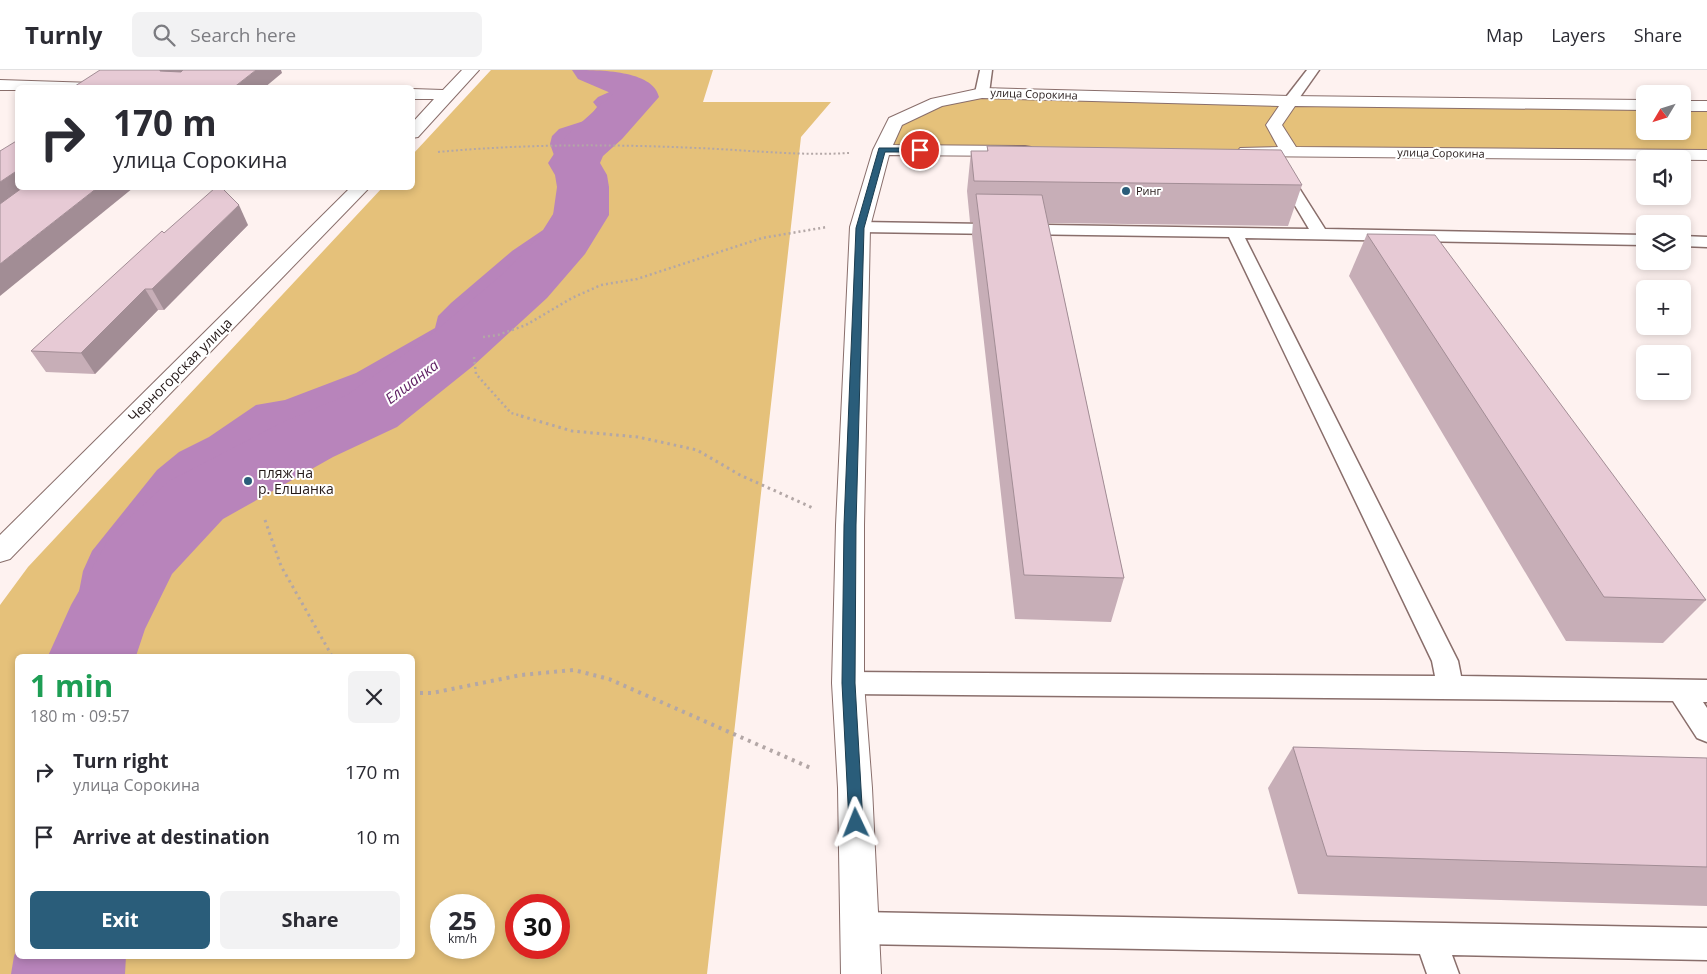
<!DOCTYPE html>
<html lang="en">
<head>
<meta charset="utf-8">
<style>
  :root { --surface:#fff; --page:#f2f2f3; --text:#2b2b33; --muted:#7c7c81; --line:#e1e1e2; --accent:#2a5d7a }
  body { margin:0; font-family:"Open Sans",sans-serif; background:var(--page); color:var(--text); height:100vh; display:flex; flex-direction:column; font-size:19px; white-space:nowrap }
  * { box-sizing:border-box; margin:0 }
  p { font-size:16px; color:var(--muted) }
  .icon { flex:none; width:28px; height:28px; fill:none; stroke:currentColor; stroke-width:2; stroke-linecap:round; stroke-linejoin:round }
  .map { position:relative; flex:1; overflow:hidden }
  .side { position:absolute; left:15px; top:584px; width:400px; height:305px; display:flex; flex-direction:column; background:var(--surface); border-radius:8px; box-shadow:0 2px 8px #0003 }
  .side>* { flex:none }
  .banner { position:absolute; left:15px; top:15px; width:400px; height:105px; border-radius:8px; box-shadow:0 2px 8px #0003; background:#fff; color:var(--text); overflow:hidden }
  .needle { width:32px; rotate:232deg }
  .controls { position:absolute; left:1636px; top:15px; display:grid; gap:10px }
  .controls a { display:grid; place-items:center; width:55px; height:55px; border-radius:8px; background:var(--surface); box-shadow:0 2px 8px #0003; font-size:25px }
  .speed { position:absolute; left:430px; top:824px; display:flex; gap:10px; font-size:25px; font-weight:700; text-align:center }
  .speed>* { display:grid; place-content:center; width:65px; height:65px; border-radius:50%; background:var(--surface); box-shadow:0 2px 8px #0003; line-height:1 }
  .speed small { font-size:12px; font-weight:400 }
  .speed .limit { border:8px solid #d22; background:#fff; color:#111 }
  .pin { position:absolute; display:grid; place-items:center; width:42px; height:42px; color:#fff; margin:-21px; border:2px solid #fff; border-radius:50%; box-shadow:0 1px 5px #0007 }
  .me { position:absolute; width:55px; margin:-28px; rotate:358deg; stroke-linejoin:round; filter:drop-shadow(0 0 4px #0008) }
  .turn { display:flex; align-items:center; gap:18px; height:105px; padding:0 15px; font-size:22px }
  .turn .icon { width:65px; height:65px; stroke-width:2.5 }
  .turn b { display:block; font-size:35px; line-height:42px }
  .round { display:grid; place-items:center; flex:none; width:52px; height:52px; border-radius:8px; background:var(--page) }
  .overview { display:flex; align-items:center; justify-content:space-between; height:85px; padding:0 15px }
  h1 { font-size:30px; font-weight:700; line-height:38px; color:#1e9e55 }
  .button { display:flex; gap:10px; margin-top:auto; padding:10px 15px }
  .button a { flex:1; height:58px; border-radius:8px; background:var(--accent); color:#fff; font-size:20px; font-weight:700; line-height:58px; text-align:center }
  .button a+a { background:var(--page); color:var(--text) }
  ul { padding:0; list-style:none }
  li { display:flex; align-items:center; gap:15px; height:65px; padding:0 15px }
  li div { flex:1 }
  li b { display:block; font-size:19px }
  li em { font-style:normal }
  header { display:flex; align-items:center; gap:30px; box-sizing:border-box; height:70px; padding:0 25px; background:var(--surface); border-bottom:1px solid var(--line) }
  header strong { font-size:24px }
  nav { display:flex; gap:28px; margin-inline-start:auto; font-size:18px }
  .search { width:350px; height:45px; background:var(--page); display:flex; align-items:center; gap:12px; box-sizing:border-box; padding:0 18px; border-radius:8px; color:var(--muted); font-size:19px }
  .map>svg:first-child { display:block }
  .forest { fill:#e5c17a; fill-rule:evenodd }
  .water { fill:#b884bb }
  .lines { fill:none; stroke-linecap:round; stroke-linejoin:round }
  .river { fill:#b884bb; fill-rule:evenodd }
  .lane-casing { stroke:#896e6b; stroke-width:3 }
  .street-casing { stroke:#896e6b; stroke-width:2 }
  .path-far3 { stroke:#b3a7a6; stroke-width:2; stroke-dasharray:2 2.5; stroke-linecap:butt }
  .path-far2 { stroke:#b3a7a6; stroke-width:2.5; stroke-dasharray:2 3; stroke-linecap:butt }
  .path-far1 { stroke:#b3a7a6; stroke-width:3; stroke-dasharray:2.5 4; stroke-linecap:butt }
  .path { stroke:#b3a7a6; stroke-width:4; stroke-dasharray:3 5; stroke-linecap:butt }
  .lane { fill:#fff; fill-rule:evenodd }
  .street { fill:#fff; fill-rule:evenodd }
  .wall { fill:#c7aeb7 }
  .shaded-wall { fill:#a28d95 }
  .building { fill:#e7cad5; stroke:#a28d95 }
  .route { fill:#2a5d7a; stroke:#1b3c4f }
  .poi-dot { fill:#2a5d7a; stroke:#fff; stroke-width:2 }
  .labels { text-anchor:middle; stroke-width:4; stroke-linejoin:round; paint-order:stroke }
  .far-street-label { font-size:11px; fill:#241918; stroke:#fff }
  .far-poi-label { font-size:11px; fill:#241918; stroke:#fff; text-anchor:start }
  .street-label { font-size:14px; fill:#241918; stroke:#fff }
  .poi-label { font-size:14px; fill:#241918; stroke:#fff; text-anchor:start }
  .water-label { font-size:15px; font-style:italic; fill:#5f1f63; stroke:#fff }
</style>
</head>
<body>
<header>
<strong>Turnly</strong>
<div class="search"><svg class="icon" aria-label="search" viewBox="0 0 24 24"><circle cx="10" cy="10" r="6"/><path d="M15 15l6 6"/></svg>Search here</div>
<nav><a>Map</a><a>Layers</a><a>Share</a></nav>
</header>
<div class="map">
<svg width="1707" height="904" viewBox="0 0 1707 904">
  <rect width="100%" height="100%" fill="#fef2f0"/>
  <g class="forest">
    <path d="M 491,0 L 713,0 L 703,32 L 831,32 L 801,67 L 707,904 L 0,904 L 0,535 L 28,497 L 382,118 L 412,118 L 413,84 ZM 18,586 L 412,586 L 412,886 L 18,886 ZM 441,835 L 484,835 L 484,878 L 441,878 ZM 516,835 L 559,835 L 559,878 L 516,878 Z"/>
    <path d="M 982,23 L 1645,35 L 1645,61 L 1682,61 L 1683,36 L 1707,36 L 1707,85 L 882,80 L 895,52 L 915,41 Z"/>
  </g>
  <path class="water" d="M 623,16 L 631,19 L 630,22 L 635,27 L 617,55 L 596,63 L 585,86 C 587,90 591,95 592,100 C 595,115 567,167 555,178 C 548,185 540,188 534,195 L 537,203 L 516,229 L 507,245 L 494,251 L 463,256 L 461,266 L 450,281 L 406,314 L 384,321 L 354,325 L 331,334 L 232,401 L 183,429 L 180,444 L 183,461 L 176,481 L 137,513 L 126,538 L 113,546 L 92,545 L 77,532 L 83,501 L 92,481 L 157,400 L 179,382 L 209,367 L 256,335 L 285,330 L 356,303 L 435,258 L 438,246 L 451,233 L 512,181 L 543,160 L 567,122 L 570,103 L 562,97 L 555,88 L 550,74 L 552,66 L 559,59 L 587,50 L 597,37 L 593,32 L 598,27 Z"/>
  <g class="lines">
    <g class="river">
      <path d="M 572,0 C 600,0 653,0 659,27 L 622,69 L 603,86 L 600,93 L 607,105 L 609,117 L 609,145 L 585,184 L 547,228 L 473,296 L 397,357 L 333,387 L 223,449 L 172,504 L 145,559 L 136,586 L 48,586 L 71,535 L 111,465 L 169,411 L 281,353 L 347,325 L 427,268 L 505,202 L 543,162 L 553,145 L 557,117 L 555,105 L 548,93 L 565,67 L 613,24 L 578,9 Z"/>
      <path d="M 18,877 L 18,886 L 126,886 L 125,904 L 11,904 L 14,886 Z"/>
    </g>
    <defs>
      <g id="lane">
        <path d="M 980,0 L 992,0 L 989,23 L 982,27 L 975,23 Z"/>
        <path d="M 1307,0 L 1319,0 L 1295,34 L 1285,34 L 1283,31 Z"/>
        <path d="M 1282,98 L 1287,99 L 1325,159 L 1645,165 L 1645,175 L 1245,168 L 1458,591 L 1461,606 L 1707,610 L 1707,632 L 1703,632 L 1707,638 L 1707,672 L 1697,668 L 1673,631 L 848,624 L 839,621 L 835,613 L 839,605 L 848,602 L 1435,606 L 1432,591 L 1229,167 L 860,162 L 854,160 L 852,157 L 854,154 L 860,152 L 1309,159 L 1275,102 L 1277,99 Z"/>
        <path d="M 1682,166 L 1707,167 L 1707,177 L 1682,176 Z"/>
        <path d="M 859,842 L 1707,858 L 1707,890 L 1452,885 L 1459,904 L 1427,904 L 1420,884 L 859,874 L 848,869 L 843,858 L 848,847 Z"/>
      </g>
      <g id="street">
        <path d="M 462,0 L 479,0 L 418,67 L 412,68 L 412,53 L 434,29 L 412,29 L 412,19 L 443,20 Z"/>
        <path d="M 0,10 L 94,13 L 100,15 L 102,18 L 18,18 L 18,20 L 0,20 Z"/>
        <path d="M 982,18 L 1290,26 L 1645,30 L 1645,40 L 1295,36 L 1282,55 L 1296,77 L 1707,80 L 1707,90 L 1240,86 L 1237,82 L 1240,78 L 1278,77 L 1266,55 L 1279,36 L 982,28 L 942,36 L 902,55 L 893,75 L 1025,76 L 1031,77 L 1034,81 L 1031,85 L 1025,86 L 889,85 L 870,157 L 864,455 L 864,613 L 872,718 L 881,904 L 841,904 L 838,718 L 832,613 L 836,455 L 850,157 L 873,80 L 889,48 L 931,29 Z"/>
        <rect x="1682" y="31" width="25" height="10"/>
        <path d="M 350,118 L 369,118 L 10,489 L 0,492 L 0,465 Z"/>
      </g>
    </defs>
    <use href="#lane" class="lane-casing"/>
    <use href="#street" class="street-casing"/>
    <path class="path-far3" d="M 438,82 C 524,74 610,74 697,78 C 748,80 798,86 849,83"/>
    <g class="path-far2">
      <path d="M 483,267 L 498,265 L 526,255 L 572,228 L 601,215 L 637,209 L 762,168 L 827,157"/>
      <path d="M 474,287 L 476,304 L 511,343 L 526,347"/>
    </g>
    <g class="path-far1">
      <path d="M 521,346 L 572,361 L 638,367 L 697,380 L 740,405 L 813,438"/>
      <path d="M 265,450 L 281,496 L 332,586"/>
    </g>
    <path class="path" d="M 412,623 L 432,623 L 521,605 L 574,600 L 609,609 L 813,699"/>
    <use href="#lane" class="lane"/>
    <use href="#street" class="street"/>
  </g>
  <g class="wall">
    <path d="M 987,76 L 1302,115 L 1288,156 L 1048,153 L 1124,508 L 1111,552 L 1015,549 L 972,165 L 973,152 L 970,152 L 967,121 L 971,81 L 987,81 Z"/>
    <path d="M 248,155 L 164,240 L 158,240 L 95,304 L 46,302 L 31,281 L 164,163 Z"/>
    <path d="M 1367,164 L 1706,530 L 1663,573 L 1566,571 L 1349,206 Z"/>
    <path d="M 1293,677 L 1707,688 L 1707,836 L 1298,824 L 1268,718 Z"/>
  </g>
  <g class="shaded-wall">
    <path d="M 160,0 L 188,0 L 169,18 L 160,1 Z"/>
    <path d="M 256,0 L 281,0 L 282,3 L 264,18 L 233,18 Z"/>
    <path d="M 18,100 L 18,118 L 33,118 L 0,142 L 0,112 Z"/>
    <path d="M 97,118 L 133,118 L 0,226 L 0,194 Z"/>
    <path d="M 239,135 L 248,155 L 164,240 L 152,219 Z"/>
    <path d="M 145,219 L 158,240 L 95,304 L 81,283 Z"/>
  </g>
  <g class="building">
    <path d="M 100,0 L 160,0 L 160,1 L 181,2 L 183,0 L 256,0 L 233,18 L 72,18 Z"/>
    <path d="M 18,70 L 18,100 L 0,112 L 0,81 Z"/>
    <path d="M 987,76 L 1281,80 L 1302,115 L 974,111 L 971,81 L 988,81 Z"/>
    <path d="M 22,118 L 97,118 L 0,194 L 0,134 Z"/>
    <path d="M 215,118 L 222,118 L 239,135 L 152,219 L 145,219 L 81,283 L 31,281 L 162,161 L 164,163 Z"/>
    <path d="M 976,124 L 1042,125 L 1124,508 L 1024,505 Z"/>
    <path d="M 1367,164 L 1435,165 L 1706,530 L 1604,527 Z"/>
    <path d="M 1293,677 L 1707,688 L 1707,797 L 1327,786 Z"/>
  </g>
  <path class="route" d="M 879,78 L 920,78 L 924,80 L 920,82 L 885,82 L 864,158 L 856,455 L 855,613 L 863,753 L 861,758 L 856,760 L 851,758 L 849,753 L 842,613 L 844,455 L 856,158 Z"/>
  <g class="poi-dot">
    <circle cx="1126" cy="121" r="5"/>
    <circle cx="248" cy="411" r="5"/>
  </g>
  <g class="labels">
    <g class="far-street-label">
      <text transform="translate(1034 24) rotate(2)" y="4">улица Сорокина</text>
      <text transform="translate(1441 83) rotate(1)" y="4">улица Сорокина</text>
    </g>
    <g class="far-poi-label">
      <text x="1136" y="125">Ринг</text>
    </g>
    <g class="street-label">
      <text transform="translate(180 300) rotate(-45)" y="5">Черногорская улица</text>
    </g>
    <g class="poi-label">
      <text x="258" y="408">пляж на<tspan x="258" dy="16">р. Елшанка</tspan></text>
    </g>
    <g class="water-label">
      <text transform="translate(412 312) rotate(-37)" y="5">Елшанка</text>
    </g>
  </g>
</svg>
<div class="controls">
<a><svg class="needle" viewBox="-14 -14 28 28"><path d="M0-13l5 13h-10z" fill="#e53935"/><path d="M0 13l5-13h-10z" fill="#7c7c81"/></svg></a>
<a><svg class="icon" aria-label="sound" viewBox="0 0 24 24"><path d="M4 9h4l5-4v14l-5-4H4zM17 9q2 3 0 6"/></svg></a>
<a><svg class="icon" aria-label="layers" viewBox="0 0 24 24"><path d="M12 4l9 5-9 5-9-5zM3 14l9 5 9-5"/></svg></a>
<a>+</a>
<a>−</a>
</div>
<div class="speed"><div>25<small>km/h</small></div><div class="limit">30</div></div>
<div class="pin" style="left:920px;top:80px;background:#d93025"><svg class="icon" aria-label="arrive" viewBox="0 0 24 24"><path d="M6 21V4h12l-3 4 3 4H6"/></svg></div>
<svg class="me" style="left:856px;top:753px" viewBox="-20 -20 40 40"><path d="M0-17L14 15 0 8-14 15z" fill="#2a5d7a" stroke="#fff" stroke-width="4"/></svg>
<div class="banner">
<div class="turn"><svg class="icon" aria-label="right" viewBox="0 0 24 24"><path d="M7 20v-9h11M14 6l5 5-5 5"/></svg><div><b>170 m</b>улица Сорокина</div></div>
</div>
<section class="side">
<div class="overview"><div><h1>1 min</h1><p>180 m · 09:57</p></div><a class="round"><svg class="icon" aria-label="close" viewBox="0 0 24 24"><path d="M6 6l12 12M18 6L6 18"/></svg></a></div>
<ul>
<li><svg class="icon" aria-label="right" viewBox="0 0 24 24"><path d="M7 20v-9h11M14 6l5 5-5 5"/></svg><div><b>Turn right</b><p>улица Сорокина</p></div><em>170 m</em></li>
<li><svg class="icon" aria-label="arrive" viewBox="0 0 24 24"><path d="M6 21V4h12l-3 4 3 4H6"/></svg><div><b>Arrive at destination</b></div><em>10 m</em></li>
</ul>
<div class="button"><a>Exit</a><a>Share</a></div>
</section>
</div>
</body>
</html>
